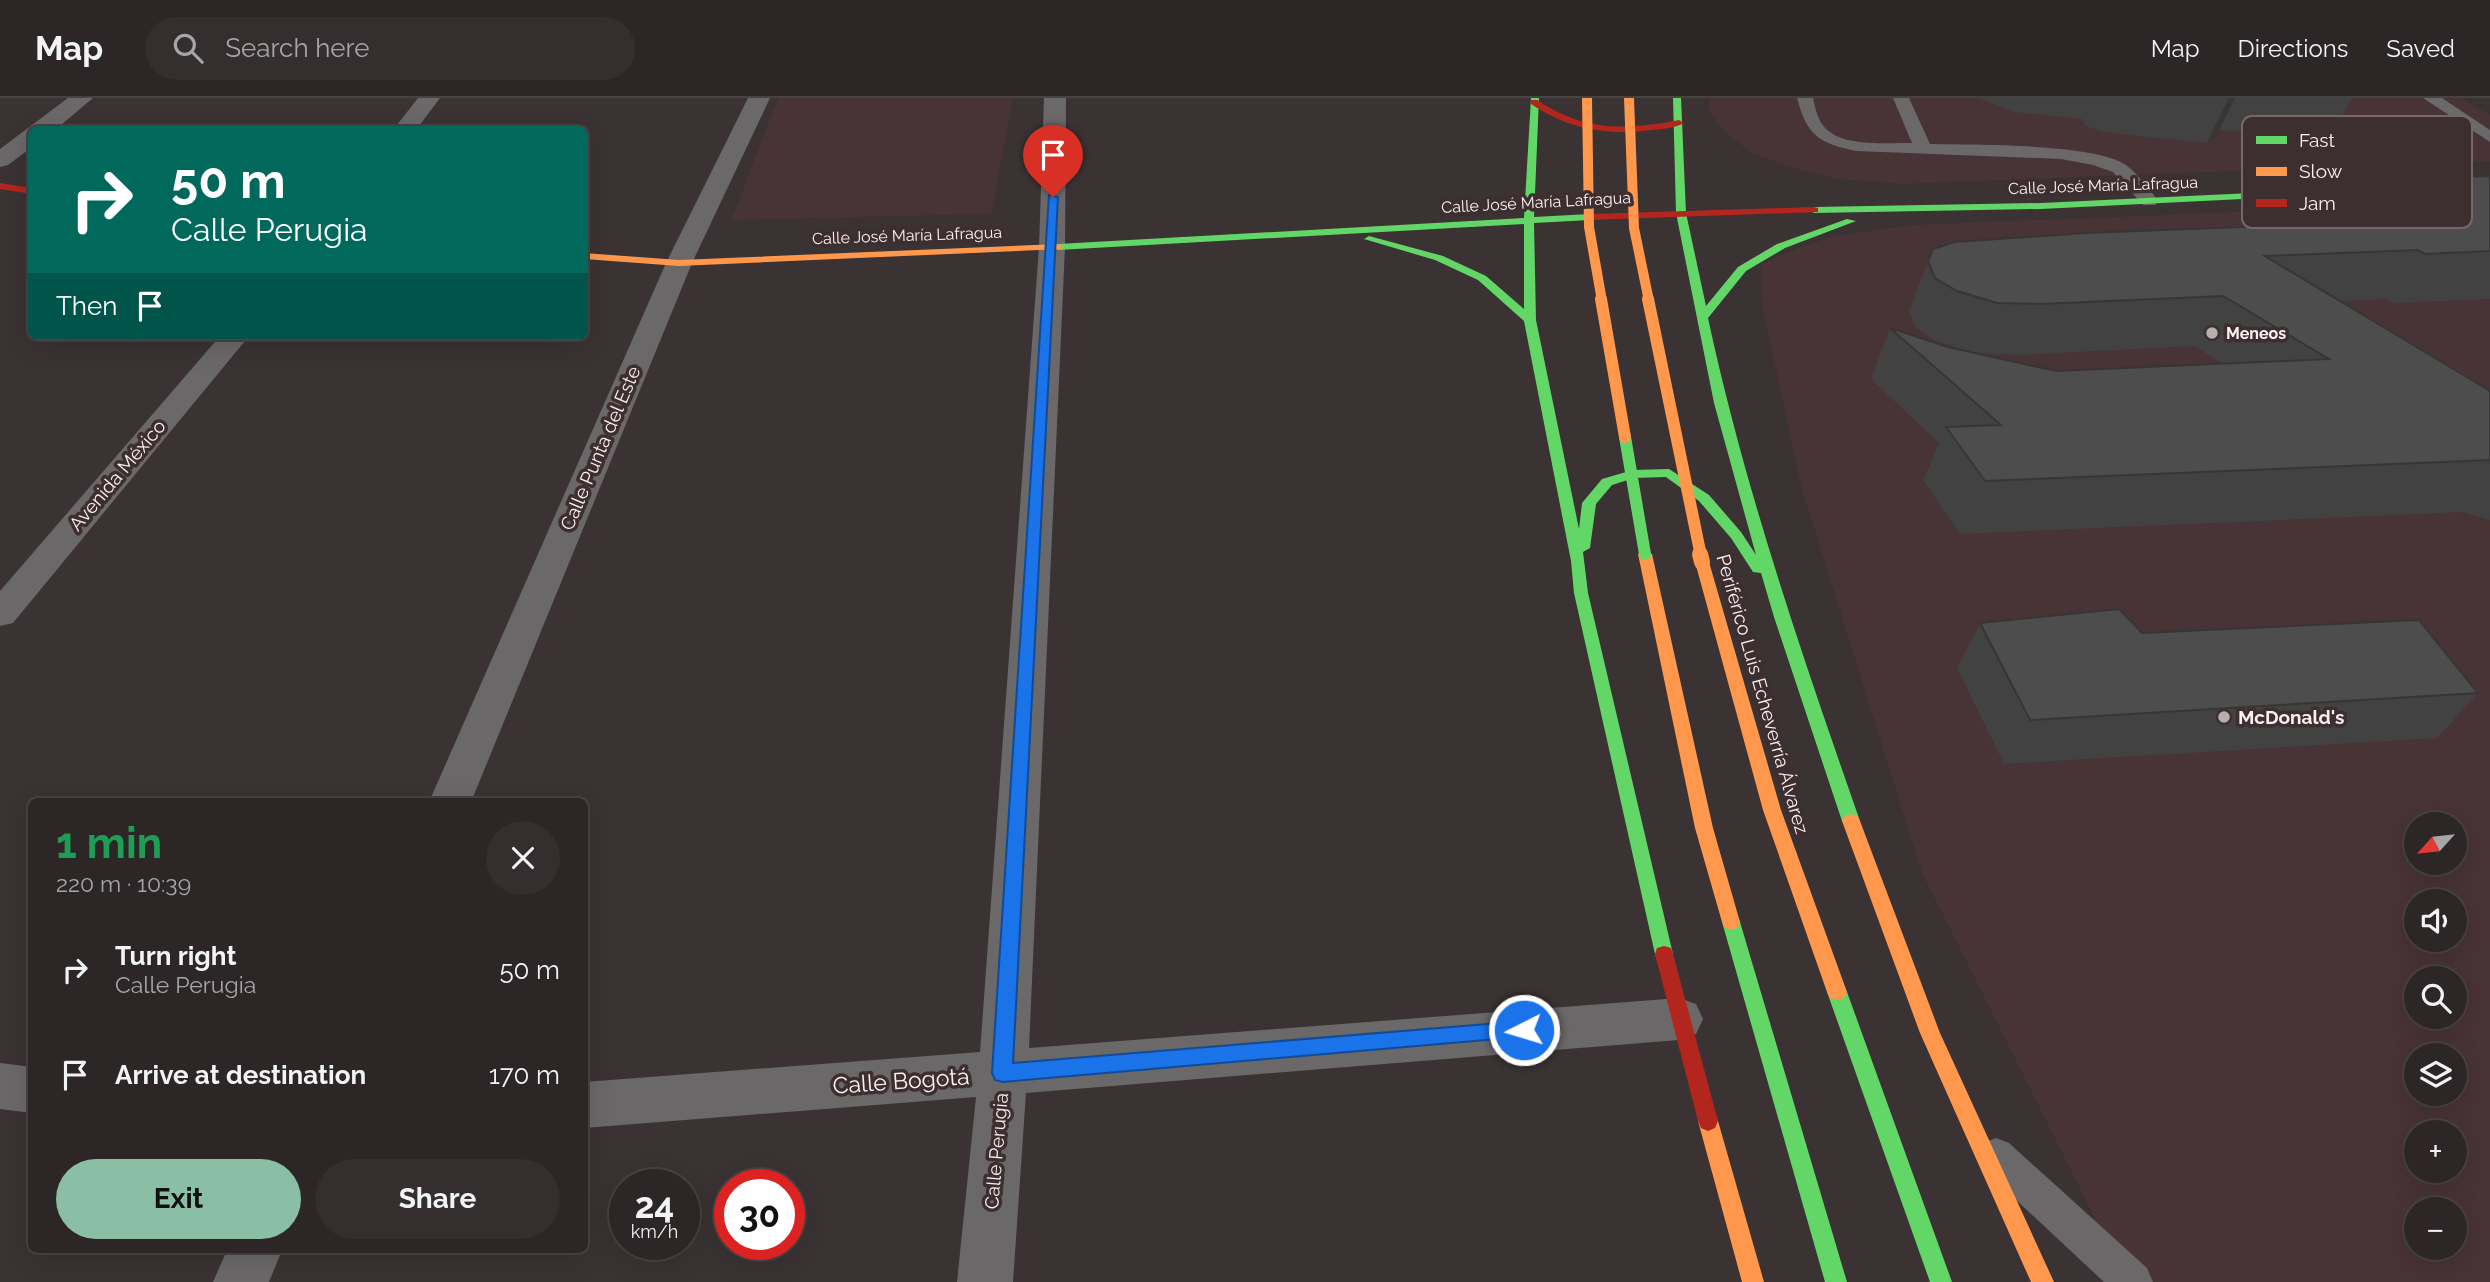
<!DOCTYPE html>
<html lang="en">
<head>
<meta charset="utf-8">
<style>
  :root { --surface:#2c2626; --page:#342e2e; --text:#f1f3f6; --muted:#a6a5a7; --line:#484343; --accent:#8abfa5 }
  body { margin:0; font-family:Raleway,sans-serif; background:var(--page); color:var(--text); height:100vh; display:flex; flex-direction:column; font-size:26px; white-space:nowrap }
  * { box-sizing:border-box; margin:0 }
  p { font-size:23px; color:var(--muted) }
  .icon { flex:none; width:38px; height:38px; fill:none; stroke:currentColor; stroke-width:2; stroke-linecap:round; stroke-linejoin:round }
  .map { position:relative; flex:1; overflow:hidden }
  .panel { position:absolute; left:28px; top:700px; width:560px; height:455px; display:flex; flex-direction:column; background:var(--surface); border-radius:10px; box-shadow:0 7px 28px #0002,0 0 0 2px var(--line) }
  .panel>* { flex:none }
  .banner { position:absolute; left:28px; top:28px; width:560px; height:214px; border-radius:10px; box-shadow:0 7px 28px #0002,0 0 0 2px var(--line); background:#00695c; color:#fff; overflow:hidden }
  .needle { width:46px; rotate:243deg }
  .tools { position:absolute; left:2404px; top:714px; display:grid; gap:14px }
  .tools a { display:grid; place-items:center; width:63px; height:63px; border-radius:50%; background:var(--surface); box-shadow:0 7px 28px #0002,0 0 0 2px var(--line); font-size:35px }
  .speed { position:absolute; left:609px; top:1071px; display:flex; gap:14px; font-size:35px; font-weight:700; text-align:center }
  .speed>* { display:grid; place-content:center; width:91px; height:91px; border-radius:50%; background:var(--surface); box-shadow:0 7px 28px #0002,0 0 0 2px var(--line); line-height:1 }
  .speed small { font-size:18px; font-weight:400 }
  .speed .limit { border:10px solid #d22; background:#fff; color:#111 }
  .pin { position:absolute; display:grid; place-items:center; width:60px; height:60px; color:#fff; margin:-72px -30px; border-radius:50% 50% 50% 0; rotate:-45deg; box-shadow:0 0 7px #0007 }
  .pin .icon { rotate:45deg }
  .me { position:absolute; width:77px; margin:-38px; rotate:265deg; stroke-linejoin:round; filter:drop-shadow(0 0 5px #0008) }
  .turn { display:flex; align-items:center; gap:24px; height:147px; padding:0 28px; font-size:32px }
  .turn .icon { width:91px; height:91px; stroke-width:2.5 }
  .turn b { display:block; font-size:49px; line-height:60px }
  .then { display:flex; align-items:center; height:66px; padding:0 28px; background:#0003; gap:14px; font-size:26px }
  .round { display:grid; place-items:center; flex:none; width:74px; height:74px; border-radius:37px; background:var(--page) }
  .head { display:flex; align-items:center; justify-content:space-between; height:119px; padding:0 28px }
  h1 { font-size:42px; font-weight:700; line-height:52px; color:#1e9e55 }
  .cta { display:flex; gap:14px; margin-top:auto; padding:14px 28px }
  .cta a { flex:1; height:80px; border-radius:42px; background:var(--accent); color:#111; font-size:28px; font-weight:700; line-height:80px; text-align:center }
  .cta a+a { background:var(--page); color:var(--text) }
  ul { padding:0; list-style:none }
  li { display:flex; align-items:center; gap:21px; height:105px; padding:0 28px }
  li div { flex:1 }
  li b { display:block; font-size:26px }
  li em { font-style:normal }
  header { display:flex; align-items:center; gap:42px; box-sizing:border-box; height:98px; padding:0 35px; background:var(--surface); border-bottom:2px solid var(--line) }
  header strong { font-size:33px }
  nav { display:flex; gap:38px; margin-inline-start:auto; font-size:24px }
  .search { width:490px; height:63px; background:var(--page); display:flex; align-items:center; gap:18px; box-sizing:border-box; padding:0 24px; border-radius:38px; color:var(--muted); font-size:26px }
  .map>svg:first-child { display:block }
  .built { fill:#483336; fill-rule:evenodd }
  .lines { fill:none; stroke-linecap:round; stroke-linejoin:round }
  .lane { fill:#6a6868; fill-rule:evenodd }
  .street { fill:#6a6868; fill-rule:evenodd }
  .fast { fill:#63d668; fill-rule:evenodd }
  .slow { fill:#ff974d; fill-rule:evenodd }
  .jam { fill:#b3261e; fill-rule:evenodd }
  .fast-bridge { stroke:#63d668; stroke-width:12 }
  .slow-bridge-far2 { stroke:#ff974d; stroke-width:10 }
  .slow-bridge-far1 { stroke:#ff974d; stroke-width:12 }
  .slow-bridge { stroke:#ff974d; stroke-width:16 }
  .wall { fill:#434243 }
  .shaded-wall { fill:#373637 }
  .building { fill:#4e4d4e; stroke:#373637; stroke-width:2 }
  .route { fill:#1a73e8; stroke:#114b97; stroke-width:2 }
  .poi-dot { fill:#b7aeae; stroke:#3d2e30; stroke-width:2.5 }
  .labels { text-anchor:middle; stroke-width:7; stroke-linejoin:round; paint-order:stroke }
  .far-street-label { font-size:16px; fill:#faf0f1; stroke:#3d2e30 }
  .far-poi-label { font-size:16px; font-weight:bold; fill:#faf0f1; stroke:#3d2e30; text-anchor:start }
  .street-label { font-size:19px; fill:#faf0f1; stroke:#3d2e30 }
  .poi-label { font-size:19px; font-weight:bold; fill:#faf0f1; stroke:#3d2e30; text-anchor:start }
  .near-street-label { font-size:23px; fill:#faf0f1; stroke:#3d2e30 }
  .key { fill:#3d2e30; stroke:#76686a; stroke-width:2 }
  .key-label { font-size:19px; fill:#faf0f1 }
</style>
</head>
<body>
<header>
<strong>Map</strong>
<div class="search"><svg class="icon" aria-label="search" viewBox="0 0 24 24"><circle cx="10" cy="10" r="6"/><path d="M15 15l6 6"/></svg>Search here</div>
<nav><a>Map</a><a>Directions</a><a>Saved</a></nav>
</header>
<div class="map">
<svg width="2490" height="1184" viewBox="0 0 2490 1184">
  <rect width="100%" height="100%" fill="#3a3233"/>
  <g class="built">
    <path d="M 778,0 L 1013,0 L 991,116 L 731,122 Z"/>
    <path d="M 1709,0 L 2462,0 L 2490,17 L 2490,63 L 1904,86 L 1838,81 L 1789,69 L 1750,54 L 1724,33 L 1709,14 Z"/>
    <path d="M 2490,104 L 2490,1184 L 2127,1184 L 1922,775 L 1801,388 L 1762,207 L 1761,165 L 1829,139 L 1910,127 ZM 2417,726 L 2455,726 L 2455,765 L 2417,765 ZM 2417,803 L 2455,803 L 2455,842 L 2417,842 ZM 2417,880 L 2455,880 L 2455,919 L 2417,919 ZM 2417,957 L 2455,957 L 2455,996 L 2417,996 ZM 2417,1034 L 2455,1034 L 2455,1073 L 2417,1073 ZM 2417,1111 L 2455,1111 L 2455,1150 L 2417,1150 Z"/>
  </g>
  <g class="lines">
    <g class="lane">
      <path d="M 1797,0 L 1813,0 C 1815,9 1817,19 1822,26 C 1839,51 1887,44 1912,45 L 1893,0 L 1909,0 L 1930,46 C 1971,47 2095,45 2126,67 C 2137,75 2150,92 2158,103 L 2155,107 L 2143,107 L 2113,74 L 2093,67 L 2061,61 L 1856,53 C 1819,45 1807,38 1797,0 Z"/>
      <path d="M 2423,0 L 2442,0 L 2490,32 L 2490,44 Z"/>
      <path d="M 1996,1040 L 2009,1045 L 2147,1170 L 2153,1184 L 2104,1184 L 1983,1071 L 1977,1058 L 1983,1045 Z"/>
    </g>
    <g class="street">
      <path d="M 68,0 L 93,0 L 55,32 L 32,32 L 32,49 L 8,67 L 0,69 L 0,51 Z"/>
      <path d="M 418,0 L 440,0 L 416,32 L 393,32 Z"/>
      <path d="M 748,0 L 770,0 L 692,165 L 471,704 L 429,704 L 666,165 Z"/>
      <path d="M 1044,0 L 1066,0 L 1065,149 L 1029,950 L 1679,900 L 1696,906 L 1703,921 L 1696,936 L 1679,942 L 1026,995 L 1013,1184 L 957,1184 L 976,999 L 584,1030 L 584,984 L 980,954 L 1039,149 Z"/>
      <path d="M 220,238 L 249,238 L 13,525 L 0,528 L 0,493 Z"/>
      <path d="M 0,965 L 32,969 L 32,1015 L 0,1011 Z"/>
      <path d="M 227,1152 L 282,1152 L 269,1184 L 213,1184 Z"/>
    </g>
    <g class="fast">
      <path d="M 1531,0 L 1539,0 L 1534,119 L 1590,116 L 1595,119 L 1590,122 L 1534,125 L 1536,222 L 1579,431 L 1582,405 L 1602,381 L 1633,372 L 1669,371 L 1709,397 L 1741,434 L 1756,457 L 1714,305 L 1676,115 L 1673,0 L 1681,0 L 1686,115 L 1706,208 L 1738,169 L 1777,146 L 1847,121 L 1856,123 L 1785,150 L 1746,173 L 1708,220 C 1745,392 1802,557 1860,723 L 1857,728 L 1845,728 L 1842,723 L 1774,519 L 1761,475 L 1753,474 L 1731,440 L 1699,403 L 1666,379 L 1634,380 L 1612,387 L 1596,406 L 1590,450 L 1583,454 L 1588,495 L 1673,856 L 1671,862 L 1664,864 L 1657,862 L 1655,856 L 1574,495 L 1571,463 L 1524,223 L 1478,182 L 1435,162 L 1364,141 L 1369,138 L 1443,158 L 1486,178 L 1524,211 L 1524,126 L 1058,152 L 1053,149 L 1058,146 L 1524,120 Z"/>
      <path d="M 2338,91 L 2343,94 L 2342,96 L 2041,111 L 1814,115 L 1809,112 L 1814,109 L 2041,105 Z"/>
      <path d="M 1731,816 L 1738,819 L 1740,824 L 1847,1184 L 1825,1184 L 1722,824 L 1724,819 Z"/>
      <path d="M 1837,886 L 1844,888 L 1847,894 L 1952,1184 L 1930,1184 L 1827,894 L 1830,888 Z"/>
    </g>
    <g class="slow">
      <path d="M 1058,146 L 1063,149 L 1062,151 L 679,168 L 584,161 L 584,155 L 679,162 Z"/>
      <path d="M 1645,451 L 1652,456 L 1713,730 L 1740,824 L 1738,829 L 1731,832 L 1724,829 L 1722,824 L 1695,730 L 1638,456 Z"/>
      <path d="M 1702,459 L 1709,464 L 1781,712 L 1847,894 L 1844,900 L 1837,902 L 1830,900 L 1827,894 L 1763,712 L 1695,464 Z"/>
      <path d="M 1851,716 L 1857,718 L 1860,723 L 1940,935 L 2054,1184 L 2031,1184 L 1920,935 L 1842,723 L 1845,718 Z"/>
      <path d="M 1708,1013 L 1715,1016 L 1718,1023 L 1764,1184 L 1742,1184 L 1698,1023 L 1701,1016 Z"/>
    </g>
    <g class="jam">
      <path d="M 1531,2 L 1537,2 C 1585,34 1625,32 1679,22 L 1684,25 C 1675,30 1662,31 1652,32 C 1607,38 1568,31 1531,6 Z"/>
      <path d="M 0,85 L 32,90 L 32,96 L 0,91 Z"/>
      <path d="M 1814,109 L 1818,110 L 1818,114 L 1590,122 L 1585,119 L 1590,116 Z"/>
      <path d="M 1664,848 L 1671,850 L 1673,856 L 1718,1023 L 1715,1030 L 1708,1033 L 1701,1030 L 1698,1023 L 1655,856 L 1657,850 Z"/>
    </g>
    <path class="fast-bridge" d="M 1625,339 L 1645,456"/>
    <g class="slow-bridge-far2">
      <path d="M 1587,0 L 1589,129 L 1602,203"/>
      <path d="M 1629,0 L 1634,130 L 1649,203"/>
    </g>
    <g class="slow-bridge-far1">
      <path d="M 1601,201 L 1625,339"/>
      <path d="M 1648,201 L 1701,458"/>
    </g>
    <path class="slow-bridge" d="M 1700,456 L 1702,464"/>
  </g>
  <g class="wall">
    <path d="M 1979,0 L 2352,0 L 2330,40 L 2219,32 L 2215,41 L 2207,45 L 2104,34 L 2086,28 L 2082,21 L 2015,14 Z"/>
    <path d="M 2490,78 L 2490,201 L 2393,205 L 2386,201 L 2341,203 L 2490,293 L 2490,422 L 2462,414 L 1960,436 L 1923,382 L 1939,345 L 1871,281 L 1890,230 L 1948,249 L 2056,273 L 2223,266 L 2195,248 L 2018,257 L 1975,255 L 1937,243 L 1916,230 L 1909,213 L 1933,151 L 2269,128 L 2294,84 Z"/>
    <path d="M 1980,525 L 2142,535 L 2478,595 L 2437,640 L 2004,666 L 1957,570 Z"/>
  </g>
  <path class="shaded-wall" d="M 2229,0 L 2235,0 L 2215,41 L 2207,45 Z"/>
  <g class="building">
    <path d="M 2490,78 L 2490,153 L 2425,156 L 2418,152 L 2265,158 L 2490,293 L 2490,362 L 1985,383 L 1946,329 L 2001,327 L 1890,230 L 1948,249 L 2056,273 L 2329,261 L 2223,198 L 2041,206 L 1997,205 L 1957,193 L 1935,180 L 1928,163 L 1933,151 L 1955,144 L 2086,135 L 2343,125 L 2316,112 L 2341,110 L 2294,84 Z"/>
    <path d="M 2119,511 L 2142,535 L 2419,522 L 2478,595 L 2030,622 L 1980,525 Z"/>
  </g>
  <path class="route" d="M 1049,97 L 1058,99 L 1013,965 L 1524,923 L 1531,925 L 1534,932 L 1531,938 L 1003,984 L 995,982 L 992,975 Z"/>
  <g class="poi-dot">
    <circle cx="2212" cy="235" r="7"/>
    <circle cx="2224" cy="619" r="7"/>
  </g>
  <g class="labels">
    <g class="far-street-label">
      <text transform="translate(2103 87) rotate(-2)" y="6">Calle José María Lafragua</text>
      <text transform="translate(1536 104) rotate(-3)" y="6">Calle José María Lafragua</text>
      <text transform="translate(907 137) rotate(-2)" y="6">Calle José María Lafragua</text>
    </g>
    <g class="far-poi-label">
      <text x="2226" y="241">Meneos</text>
    </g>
    <g class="street-label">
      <text transform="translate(600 350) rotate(-67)" y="7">Calle Punta del Este</text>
      <text transform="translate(117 377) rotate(-50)" y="7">Avenida México</text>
      <text transform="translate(1763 596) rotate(74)" y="7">Periférico Luis Echeverría Álvarez</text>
      <text transform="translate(996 1053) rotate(-85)" y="7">Calle Perugia</text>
    </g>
    <g class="poi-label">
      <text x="2238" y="626">McDonald's</text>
    </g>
    <g class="near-street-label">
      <text transform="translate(901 983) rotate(-4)" y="8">Calle Bogotá</text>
    </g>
  </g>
  <rect x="2242" y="18" width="230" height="112" rx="10" class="key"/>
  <rect x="2256" y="38" width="31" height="8" fill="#63d668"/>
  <rect x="2256" y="69" width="31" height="9" fill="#ff974d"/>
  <rect x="2256" y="101" width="31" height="8" fill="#b3261e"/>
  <g class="key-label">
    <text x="2299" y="49">Fast</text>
    <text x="2299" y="80">Slow</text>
    <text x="2299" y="112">Jam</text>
  </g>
</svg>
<div class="tools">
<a><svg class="needle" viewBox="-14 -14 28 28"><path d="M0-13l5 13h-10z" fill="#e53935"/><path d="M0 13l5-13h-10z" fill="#a6a5a7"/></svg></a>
<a><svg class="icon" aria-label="sound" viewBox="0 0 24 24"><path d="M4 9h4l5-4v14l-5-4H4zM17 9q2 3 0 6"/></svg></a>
<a><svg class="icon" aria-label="search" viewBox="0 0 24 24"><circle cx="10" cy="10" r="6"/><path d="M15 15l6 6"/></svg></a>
<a><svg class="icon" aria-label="layers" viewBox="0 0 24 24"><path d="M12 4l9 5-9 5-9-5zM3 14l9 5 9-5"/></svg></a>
<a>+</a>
<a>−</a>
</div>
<div class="speed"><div>24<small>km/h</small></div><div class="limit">30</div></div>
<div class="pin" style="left:1053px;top:99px;background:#d93025"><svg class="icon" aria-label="arrive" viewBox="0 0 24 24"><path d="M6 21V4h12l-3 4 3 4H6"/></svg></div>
<svg class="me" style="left:1524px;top:932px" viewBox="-20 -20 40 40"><circle r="17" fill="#1a73e8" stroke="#fff" stroke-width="3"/><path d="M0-11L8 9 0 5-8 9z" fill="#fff"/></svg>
<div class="banner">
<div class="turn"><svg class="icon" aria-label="right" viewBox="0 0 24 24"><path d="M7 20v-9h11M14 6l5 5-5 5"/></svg><div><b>50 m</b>Calle Perugia</div></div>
<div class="then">Then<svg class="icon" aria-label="arrive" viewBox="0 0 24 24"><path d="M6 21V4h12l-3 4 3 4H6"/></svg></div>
</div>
<section class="panel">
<div class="head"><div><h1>1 min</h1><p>220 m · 10:39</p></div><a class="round"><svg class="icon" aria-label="close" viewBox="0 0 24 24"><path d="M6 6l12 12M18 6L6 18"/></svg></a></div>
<ul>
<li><svg class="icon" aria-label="right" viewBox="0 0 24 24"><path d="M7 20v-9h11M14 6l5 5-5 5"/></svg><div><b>Turn right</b><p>Calle Perugia</p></div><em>50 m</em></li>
<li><svg class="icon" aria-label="arrive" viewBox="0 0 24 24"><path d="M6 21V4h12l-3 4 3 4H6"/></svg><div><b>Arrive at destination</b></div><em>170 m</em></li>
</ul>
<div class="cta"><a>Exit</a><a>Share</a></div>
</section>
</div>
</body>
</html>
